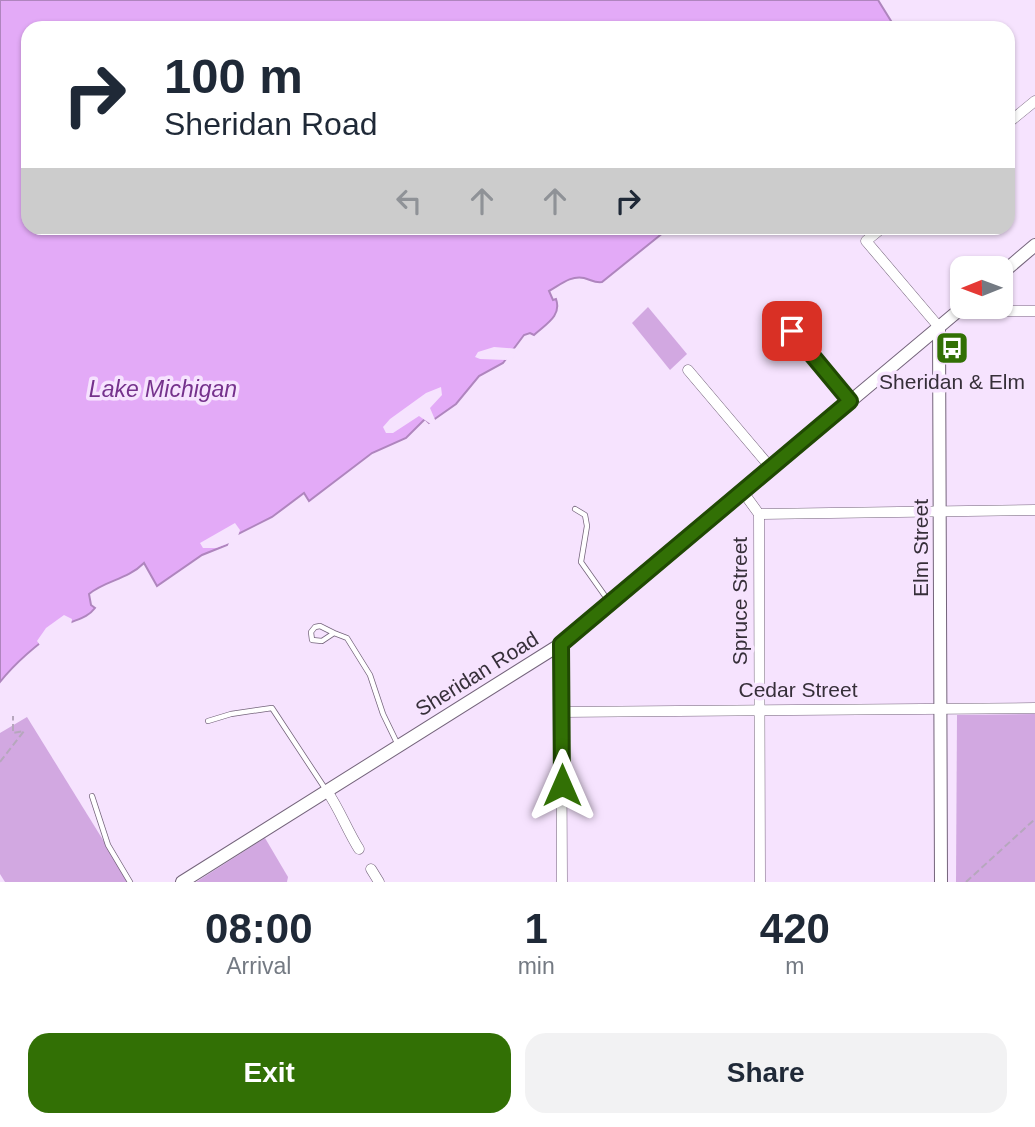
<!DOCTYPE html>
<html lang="en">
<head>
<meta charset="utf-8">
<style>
  :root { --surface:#fff; --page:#f2f2f3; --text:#1f2937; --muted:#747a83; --accent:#327005 }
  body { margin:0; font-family:Arial,sans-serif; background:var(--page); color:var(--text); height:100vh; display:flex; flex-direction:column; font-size:26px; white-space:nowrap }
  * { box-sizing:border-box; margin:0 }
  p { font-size:23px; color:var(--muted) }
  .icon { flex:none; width:38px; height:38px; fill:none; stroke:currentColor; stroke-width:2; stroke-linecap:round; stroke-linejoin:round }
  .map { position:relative; height:882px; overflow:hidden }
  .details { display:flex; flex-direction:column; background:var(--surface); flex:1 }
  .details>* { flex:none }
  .hud { position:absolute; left:21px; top:21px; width:994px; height:214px; border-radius:21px; box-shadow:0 2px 5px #0004; background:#fff; color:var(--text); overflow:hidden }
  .needle { width:46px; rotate:269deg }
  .buttons { position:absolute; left:950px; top:256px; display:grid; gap:14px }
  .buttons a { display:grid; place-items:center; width:63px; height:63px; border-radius:14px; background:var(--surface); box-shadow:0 2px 5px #0004; font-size:35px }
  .pin { position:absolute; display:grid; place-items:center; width:60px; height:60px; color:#fff; margin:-30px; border-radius:14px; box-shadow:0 4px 10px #0006 }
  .me { position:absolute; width:77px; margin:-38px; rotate:0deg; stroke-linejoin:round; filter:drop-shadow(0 0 5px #0008) }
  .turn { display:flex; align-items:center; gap:24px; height:147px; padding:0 28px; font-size:32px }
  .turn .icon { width:91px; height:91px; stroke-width:2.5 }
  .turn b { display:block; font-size:49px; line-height:60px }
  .lanes { display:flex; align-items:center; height:66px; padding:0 28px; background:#0003; justify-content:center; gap:35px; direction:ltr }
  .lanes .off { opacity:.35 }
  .eta { display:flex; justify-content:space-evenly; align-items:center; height:119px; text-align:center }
  .eta b { font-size:42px; font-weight:700; line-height:49px }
  .action { display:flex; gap:14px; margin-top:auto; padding:14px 28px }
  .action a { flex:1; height:80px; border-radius:21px; background:var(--accent); color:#fff; font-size:28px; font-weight:700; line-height:80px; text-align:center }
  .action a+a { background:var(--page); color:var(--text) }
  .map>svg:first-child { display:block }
  .green { fill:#d2a8e1 }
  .water { fill:#e3aaf7; stroke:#af85be; stroke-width:2 }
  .pier { fill:#f6e3fe }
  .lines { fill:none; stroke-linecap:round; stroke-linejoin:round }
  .service-casing { stroke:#74647b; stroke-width:6 }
  .minor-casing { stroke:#74647b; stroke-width:11 }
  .tertiary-casing { stroke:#74647b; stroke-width:14 }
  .path { stroke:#b6a7bd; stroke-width:2; stroke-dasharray:7 3.5; stroke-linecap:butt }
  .service { stroke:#fff; stroke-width:4.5 }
  .minor { stroke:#fff; stroke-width:10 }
  .tertiary { stroke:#fff; stroke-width:12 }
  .route-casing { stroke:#204903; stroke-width:18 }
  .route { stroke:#327005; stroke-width:12 }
  .labels { text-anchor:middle; stroke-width:7; stroke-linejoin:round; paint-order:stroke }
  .poi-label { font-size:21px; fill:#362f39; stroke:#f6e3fe }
  .street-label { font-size:21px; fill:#362f39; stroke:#f6e3fe }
  .water-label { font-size:23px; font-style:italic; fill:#75328c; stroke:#f6e3fe }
</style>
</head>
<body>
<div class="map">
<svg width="1035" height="882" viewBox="0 0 1035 882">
  <rect width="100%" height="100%" fill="#f6e3fe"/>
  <g class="green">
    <path d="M 648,307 L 687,354 L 670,370 L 632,323 Z"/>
    <path d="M 1035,714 L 1035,882 L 956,882 L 957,715 Z"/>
    <path d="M 27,717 L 129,882 L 5,882 L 0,874 L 0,733 Z"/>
    <path d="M 265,838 L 288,877 L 287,882 L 196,882 Z"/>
  </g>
  <path class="water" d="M 0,0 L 878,0 L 891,21 L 885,28 L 28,28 L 28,228 L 669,228 L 602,282 C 594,283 592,280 584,278 C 571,275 560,285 549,291 L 553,300 L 556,299 C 562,316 546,324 534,335 L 530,333 L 524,335 L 503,363 L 479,376 L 456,404 L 429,423 L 425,419 L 406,438 L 372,453 L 309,501 L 304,493 L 272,517 L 230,538 L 227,545 L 202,555 L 157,586 L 144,563 C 127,580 106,580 89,594 L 91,605 L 95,608 C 87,619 72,620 62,627 C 40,642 16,662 0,682 Z"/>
  <g class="pier">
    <path d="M 494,347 L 519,349 L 512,359 L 506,360 L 480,359 L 475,357 L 478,352 Z"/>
    <path d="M 441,387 L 442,395 L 430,408 L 436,422 L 432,425 L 419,416 L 393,433 L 386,433 L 383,427 L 390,419 L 426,393 Z"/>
    <path d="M 235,523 L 240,530 L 237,539 L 232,542 L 216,548 L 203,548 L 200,543 Z"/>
    <path d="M 64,615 L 72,619 L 71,626 L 42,648 L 37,641 L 46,628 Z"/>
  </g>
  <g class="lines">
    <defs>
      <g id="service">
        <path d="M 575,509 L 585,515 L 587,526 L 581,562 L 610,603"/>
        <path d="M 334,633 L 320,626 L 315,627 L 311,632 L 312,640 L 322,641 L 334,633 L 347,638 L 370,675 L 383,714 L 398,745"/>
        <path d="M 208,721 L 231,714 L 272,708 L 326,790"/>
        <path d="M 92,796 L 108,845 L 130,882"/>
      </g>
      <g id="minor">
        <path d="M 1008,123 L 1035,101"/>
        <path d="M 882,228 L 866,241 L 939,327"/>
        <path d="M 1005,311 L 1035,311"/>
        <path d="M 792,331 L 850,401"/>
        <path d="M 688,370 L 771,468"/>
        <path d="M 743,492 L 759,514 L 760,882"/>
        <path d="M 759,514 L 1035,510"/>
        <path d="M 561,644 L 562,882"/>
        <path d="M 562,712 L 1035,708"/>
        <path d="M 327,791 C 340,810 347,830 359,849"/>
        <path d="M 371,869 L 379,882"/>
      </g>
      <g id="tertiary">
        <path d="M 1001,274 L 1035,245"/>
        <path d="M 939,327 L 941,882"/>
        <path d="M 182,882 L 561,644 L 964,306"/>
      </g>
    </defs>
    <use href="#service" class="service-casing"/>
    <use href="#minor" class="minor-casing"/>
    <use href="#tertiary" class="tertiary-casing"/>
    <g class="path">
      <path d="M 0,762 L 24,731 L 13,733 L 13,716"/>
      <path d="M 966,882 L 1035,819"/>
    </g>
    <use href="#service" class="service"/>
    <use href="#minor" class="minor"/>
    <use href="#tertiary" class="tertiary"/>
  </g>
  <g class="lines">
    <defs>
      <path id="route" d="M 562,785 L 561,644 L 850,401 L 792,331"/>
    </defs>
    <use href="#route" class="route-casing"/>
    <use href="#route" class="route"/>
  </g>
  <defs>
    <symbol id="bus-square" viewBox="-11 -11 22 22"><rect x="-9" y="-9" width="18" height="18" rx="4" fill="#327005" stroke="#f6e3fe"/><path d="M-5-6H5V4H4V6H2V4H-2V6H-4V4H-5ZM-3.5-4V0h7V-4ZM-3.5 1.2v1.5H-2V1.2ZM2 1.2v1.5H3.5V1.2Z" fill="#fff"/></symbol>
  </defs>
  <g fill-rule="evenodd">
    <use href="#bus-square" x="933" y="329" width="38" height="38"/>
  </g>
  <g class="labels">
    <g class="poi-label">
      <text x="952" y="389">Sheridan &amp; Elm</text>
    </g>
    <g class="street-label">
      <text transform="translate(921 548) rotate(-90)" y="7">Elm Street</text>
      <text transform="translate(740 601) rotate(-90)" y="7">Spruce Street</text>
      <text transform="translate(477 674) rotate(-32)" y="7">Sheridan Road</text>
      <text x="798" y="697">Cedar Street</text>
    </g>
    <g class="water-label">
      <text x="163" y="397">Lake Michigan</text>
    </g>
  </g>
</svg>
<div class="buttons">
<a><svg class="needle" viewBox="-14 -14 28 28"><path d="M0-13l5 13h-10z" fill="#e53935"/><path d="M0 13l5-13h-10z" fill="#747a83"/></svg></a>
</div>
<div class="pin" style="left:792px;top:331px;background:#d93025"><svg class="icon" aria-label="arrive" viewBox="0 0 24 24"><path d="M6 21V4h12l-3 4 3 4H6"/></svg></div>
<svg class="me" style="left:562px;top:785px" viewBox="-20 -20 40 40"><path d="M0-17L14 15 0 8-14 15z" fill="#327005" stroke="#fff" stroke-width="4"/></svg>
<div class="hud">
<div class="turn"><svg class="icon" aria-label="right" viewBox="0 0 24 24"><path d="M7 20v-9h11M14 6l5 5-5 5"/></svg><div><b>100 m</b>Sheridan Road</div></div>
<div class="lanes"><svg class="icon off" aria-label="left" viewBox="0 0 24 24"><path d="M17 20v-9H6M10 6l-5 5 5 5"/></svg><svg class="icon off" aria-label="ahead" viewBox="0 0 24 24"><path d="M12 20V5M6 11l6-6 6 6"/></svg><svg class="icon off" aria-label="ahead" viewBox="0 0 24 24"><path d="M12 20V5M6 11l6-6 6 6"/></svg><svg class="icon" aria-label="right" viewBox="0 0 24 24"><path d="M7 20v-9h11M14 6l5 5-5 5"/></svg></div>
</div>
</div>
<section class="details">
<div class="eta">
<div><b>08:00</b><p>Arrival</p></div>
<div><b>1</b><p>min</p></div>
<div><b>420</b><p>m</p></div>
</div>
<div class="action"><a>Exit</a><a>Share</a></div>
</section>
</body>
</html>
